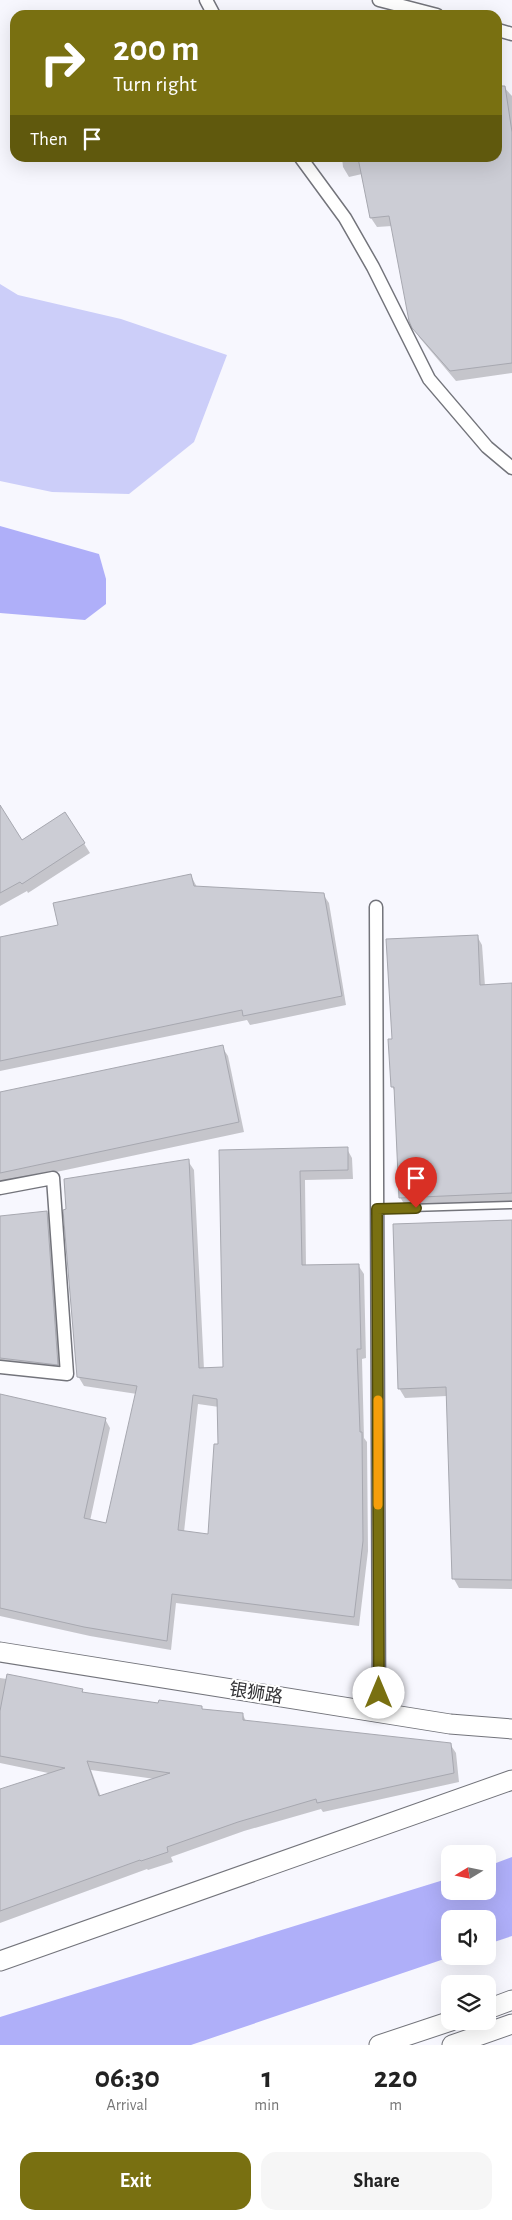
<!DOCTYPE html>
<html lang="en">
<head>
<meta charset="utf-8">
<style>
  :root { --surface:#fff; --page:#f6f6f6; --text:#222; --muted:#767676; --accent:#797011 }
  body { margin:0; font-family:"Alegreya Sans","Noto Sans SC",sans-serif; background:var(--page); color:var(--text); height:100vh; display:flex; flex-direction:column; font-size:19px; white-space:nowrap }
  * { box-sizing:border-box; margin:0 }
  p { font-size:16px; color:var(--muted) }
  .icon { flex:none; width:28px; height:28px; fill:none; stroke:currentColor; stroke-width:2; stroke-linecap:round; stroke-linejoin:round }
  .map { position:relative; height:2045px; overflow:hidden }
  .sheet { display:flex; flex-direction:column; background:var(--surface); flex:1 }
  .sheet>* { flex:none }
  .top-card { position:absolute; left:10px; top:10px; width:492px; height:152px; border-radius:15px; box-shadow:0 5px 20px #0002; background:#797011; color:#fff; overflow:hidden }
  .needle { width:32px; rotate:260deg }
  .tools { position:absolute; left:441px; top:1845px; display:grid; gap:10px }
  .tools a { display:grid; place-items:center; width:55px; height:55px; border-radius:10px; background:var(--surface); box-shadow:0 5px 20px #0002; font-size:25px }
  .pin { position:absolute; display:grid; place-items:center; width:42px; height:42px; color:#fff; margin:-51px -21px; border-radius:50% 50% 50% 0; rotate:-45deg; box-shadow:0 0 5px #0007 }
  .pin .icon { rotate:45deg }
  .me { position:absolute; width:55px; margin:-28px; rotate:0deg; stroke-linejoin:round; filter:drop-shadow(0 0 4px #0008) }
  .turn { display:flex; align-items:center; gap:18px; height:105px; padding:0 20px; font-size:22px }
  .turn .icon { width:65px; height:65px; stroke-width:2.5 }
  .turn b { display:block; font-size:35px; line-height:42px }
  .then { display:flex; align-items:center; height:48px; padding:0 20px; background:#0003; gap:10px; font-size:19px }
  .eta { display:flex; justify-content:space-evenly; align-items:center; height:85px; text-align:center }
  .eta b { font-size:30px; font-weight:600; line-height:35px }
  .cta { display:flex; gap:10px; margin-top:auto; padding:10px 20px }
  .cta a { flex:1; height:58px; border-radius:15px; background:var(--accent); color:#fff; font-size:20px; font-weight:600; line-height:58px; text-align:center }
  .cta a+a { background:var(--page); color:var(--text) }
  .map>svg:first-child { display:block }
  .green { fill:#cccef9 }
  .water { fill:#afaff9 }
  .shadow { fill:#0003; fill-rule:evenodd }
  .building { fill:#cccdd5; stroke:#a7a8b0; fill-rule:evenodd }
  .lines { fill:none; stroke-linecap:round; stroke-linejoin:round }
  .service-casing { stroke:#73747b; stroke-width:9 }
  .minor-casing { stroke:#73747b; stroke-width:15 }
  .secondary-casing { stroke:#73747b; stroke-width:21 }
  .service { stroke:#fff; stroke-width:6 }
  .minor { stroke:#fff; stroke-width:12 }
  .secondary { stroke:#fff; stroke-width:19 }
  .route-casing { stroke:#4f490b; stroke-width:12 }
  .route { stroke:#797011; stroke-width:9 }
  .slow { stroke:#f59e0b; stroke-width:9 }
  .labels { text-anchor:middle; stroke-width:4.5; stroke-linejoin:round; paint-order:stroke }
  .street-label { font-size:18px; fill:#353538; stroke:#fff }
</style>
</head>
<body>
<div class="map">
<svg width="512" height="2045" viewBox="0 0 512 2045">
  <rect width="100%" height="100%" fill="#f7f7fe"/>
  <path class="green" d="M 0,284 L 18,295 L 121,319 L 227,355 L 194,442 L 129,494 L 52,492 L 0,481 Z"/>
  <g class="water">
    <path d="M 0,526 L 99,554 L 106,579 L 106,604 L 85,620 L 0,613 Z"/>
    <path d="M 512,1857 L 512,1936 L 488,1944 L 488,1919 L 450,1919 L 450,1956 L 453,1956 L 191,2045 L 0,2045 L 0,2017 L 450,1878 L 450,1891 L 488,1891 L 488,1866 Z"/>
  </g>
  <g class="shadow">
    <path d="M 498,81 L 512,96 L 512,373 L 456,381 L 419,337 L 413,327 L 392,226 L 377,227 L 371,218 L 362,174 L 349,177 L 343,167 L 342,158 L 498,158 Z"/>
    <path d="M 0,807 L 22,841 L 65,813 L 90,853 L 28,893 L 27,891 L 0,906 Z"/>
    <path d="M 191,876 L 197,887 L 323,894 L 329,903 L 346,1005 L 250,1025 L 247,1020 L 0,1071 L 0,938 L 60,926 Z"/>
    <path d="M 477,936 L 482,945 L 485,986 L 512,985 L 512,1202 L 406,1207 L 400,1197 L 395,1092 L 392,1086 L 393,1040 Z"/>
    <path d="M 222,1047 L 228,1056 L 244,1132 L 0,1184 L 0,1094 Z"/>
    <path d="M 347,1149 L 352,1158 L 353,1179 L 305,1180 L 306,1266 L 358,1265 L 364,1274 L 366,1358 L 362,1359 L 364,1438 L 367,1442 L 368,1551 L 359,1626 L 176,1603 L 171,1650 L 90,1636 L 0,1616 L 0,1396 L 105,1419 L 110,1428 L 90,1521 L 107,1525 L 137,1394 L 84,1386 L 78,1376 L 188,1161 L 194,1170 L 204,1369 L 225,1368 L 220,1151 ZM 198,1404 L 219,1407 L 220,1445 L 209,1535 L 184,1532 Z"/>
    <path d="M 47,1212 L 52,1222 L 63,1374 L 0,1367 L 0,1217 Z"/>
    <path d="M 512,1221 L 512,1589 L 459,1588 L 454,1579 L 447,1396 L 405,1398 L 399,1388 Z"/>
    <path d="M 0,1678 L 82,1690 L 84,1694 L 159,1704 L 201,1707 L 203,1710 L 243,1715 L 246,1721 L 450,1744 L 456,1753 L 459,1782 L 323,1812 L 321,1809 L 244,1831 L 171,1857 L 173,1862 L 148,1870 L 147,1869 L 0,1923 L 0,1831 L 53,1774 L 0,1763 ZM 91,1770 L 155,1779 L 101,1797 Z"/>
  </g>
  <g class="building">
    <path d="M 498,86 L 505,86 L 512,132 L 512,363 L 450,371 L 412,328 L 409,321 L 389,216 L 370,218 L 358,158 L 498,158 Z"/>
    <path d="M 0,805 L 22,840 L 65,812 L 85,843 L 22,884 L 20,882 L 0,893 Z"/>
    <path d="M 191,874 L 194,886 L 324,893 L 342,996 L 243,1016 L 242,1010 L 0,1061 L 0,937 L 58,925 L 53,903 Z"/>
    <path d="M 478,935 L 480,985 L 512,983 L 512,1193 L 399,1198 L 394,1087 L 391,1087 L 388,1039 L 392,1039 L 386,939 Z"/>
    <path d="M 223,1045 L 239,1122 L 0,1173 L 0,1092 Z"/>
    <path d="M 348,1147 L 348,1170 L 300,1171 L 302,1265 L 359,1264 L 361,1349 L 357,1349 L 360,1432 L 362,1432 L 363,1541 L 354,1617 L 172,1594 L 167,1641 L 84,1627 L 0,1608 L 0,1394 L 106,1418 L 84,1518 L 106,1523 L 137,1386 L 77,1377 L 63,1210 L 66,1209 L 64,1179 L 189,1159 L 199,1368 L 223,1367 L 219,1150 ZM 193,1395 L 217,1399 L 218,1444 L 214,1444 L 208,1534 L 178,1530 Z"/>
    <path d="M 47,1211 L 58,1365 L 0,1358 L 0,1216 Z"/>
    <path d="M 512,1220 L 512,1580 L 452,1579 L 446,1387 L 398,1389 L 393,1224 Z"/>
    <path d="M 7,1674 L 83,1689 L 82,1692 L 158,1703 L 159,1700 L 202,1706 L 202,1709 L 243,1713 L 243,1720 L 451,1743 L 454,1773 L 317,1803 L 316,1799 L 238,1822 L 167,1847 L 168,1852 L 141,1861 L 140,1860 L 0,1911 L 0,1789 L 65,1768 L 0,1756 L 0,1711 ZM 87,1761 L 170,1773 L 99,1796 Z"/>
  </g>
  <g class="lines">
    <defs>
      <path id="service" d="M 377,1209 L 512,1205"/>
      <g id="minor">
        <path d="M 206,0 L 214,15"/>
        <path d="M 379,0 L 437,15"/>
        <path d="M 498,30 L 512,34"/>
        <path d="M 301,158 L 345,218 L 373,267 L 429,379 L 487,447 L 512,468"/>
        <path d="M 376,907 L 379,1712"/>
        <path d="M 0,1188 L 53,1178 L 67,1374 L 0,1367"/>
      </g>
      <g id="secondary">
        <path d="M 0,1652 L 450,1724 L 512,1729"/>
        <path d="M 0,1961 L 512,1780"/>
        <path d="M 488,2009 L 512,2000"/>
        <path d="M 379,2045 L 451,2021"/>
        <path d="M 452,2045 L 512,2024"/>
      </g>
    </defs>
    <use href="#service" class="service-casing"/>
    <use href="#minor" class="minor-casing"/>
    <use href="#secondary" class="secondary-casing"/>
    <use href="#service" class="service"/>
    <use href="#minor" class="minor"/>
    <use href="#secondary" class="secondary"/>
  </g>
  <g class="lines">
    <defs>
      <path id="route" d="M 379,1693 L 377,1209 L 416,1208"/>
    </defs>
    <use href="#route" class="route-casing"/>
    <use href="#route" class="route"/>
    <path class="slow" d="M 378,1400 L 378,1505"/>
  </g>
  <g class="labels">
    <g class="street-label">
      <text transform="translate(256 1693) rotate(9)" y="6">银狮路</text>
    </g>
  </g>
</svg>
<div class="tools">
<a><svg class="needle" viewBox="-14 -14 28 28"><path d="M0-13l5 13h-10z" fill="#e53935"/><path d="M0 13l5-13h-10z" fill="#767676"/></svg></a>
<a><svg class="icon" aria-label="sound" viewBox="0 0 24 24"><path d="M4 9h4l5-4v14l-5-4H4zM17 9q2 3 0 6"/></svg></a>
<a><svg class="icon" aria-label="layers" viewBox="0 0 24 24"><path d="M12 4l9 5-9 5-9-5zM3 14l9 5 9-5"/></svg></a>
</div>
<div class="pin" style="left:416px;top:1208px;background:#d93025"><svg class="icon" aria-label="arrive" viewBox="0 0 24 24"><path d="M6 21V4h12l-3 4 3 4H6"/></svg></div>
<svg class="me" style="left:379px;top:1693px" viewBox="-20 -20 40 40"><circle r="19" fill="#fff"/><path d="M0-13L10 11 0 6-10 11z" fill="#797011"/></svg>
<div class="top-card">
<div class="turn"><svg class="icon" aria-label="right" viewBox="0 0 24 24"><path d="M7 20v-9h11M14 6l5 5-5 5"/></svg><div><b>200 m</b>Turn right</div></div>
<div class="then">Then<svg class="icon" aria-label="arrive" viewBox="0 0 24 24"><path d="M6 21V4h12l-3 4 3 4H6"/></svg></div>
</div>
</div>
<section class="sheet">
<div class="eta">
<div><b>06:30</b><p>Arrival</p></div>
<div><b>1</b><p>min</p></div>
<div><b>220</b><p>m</p></div>
</div>
<div class="cta"><a>Exit</a><a>Share</a></div>
</section>
</body>
</html>
